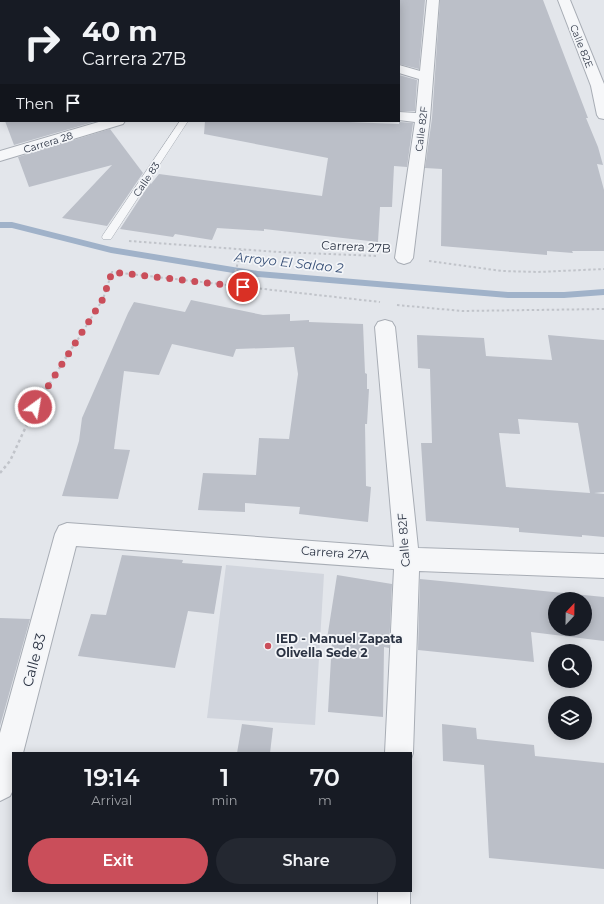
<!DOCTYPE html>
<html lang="en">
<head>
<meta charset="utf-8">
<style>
  :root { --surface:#171b24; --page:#242831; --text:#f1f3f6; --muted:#9ea1a6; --accent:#ca4e5a }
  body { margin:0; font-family:Montserrat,sans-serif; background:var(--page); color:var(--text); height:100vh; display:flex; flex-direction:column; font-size:15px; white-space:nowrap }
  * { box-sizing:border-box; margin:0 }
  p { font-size:13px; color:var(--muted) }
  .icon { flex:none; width:22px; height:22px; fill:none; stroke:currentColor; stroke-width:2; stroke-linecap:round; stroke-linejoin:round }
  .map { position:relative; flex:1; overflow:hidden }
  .details { position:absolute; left:12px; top:752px; width:400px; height:140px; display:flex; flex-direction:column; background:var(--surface); border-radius:0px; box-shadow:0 2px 10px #0003 }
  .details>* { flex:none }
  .top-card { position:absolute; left:0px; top:0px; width:400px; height:122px; box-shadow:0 2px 10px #0003; background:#171b24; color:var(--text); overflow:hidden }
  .needle { width:26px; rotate:22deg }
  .fabs { position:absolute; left:548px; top:592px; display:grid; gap:8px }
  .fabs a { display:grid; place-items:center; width:44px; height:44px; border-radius:50%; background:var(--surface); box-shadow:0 2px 10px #0003; font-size:20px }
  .pin { position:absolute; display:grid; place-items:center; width:34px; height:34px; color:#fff; margin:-17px; border:2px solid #fff; border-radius:50%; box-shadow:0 1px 4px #0007 }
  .me { position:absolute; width:44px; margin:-22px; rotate:32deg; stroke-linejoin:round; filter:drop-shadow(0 0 3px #0008) }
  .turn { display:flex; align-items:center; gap:14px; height:84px; padding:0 16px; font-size:18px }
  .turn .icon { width:52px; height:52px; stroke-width:2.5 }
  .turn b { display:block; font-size:28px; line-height:34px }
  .then { display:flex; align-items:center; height:38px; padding:0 16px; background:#0003; gap:8px; font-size:15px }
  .eta { display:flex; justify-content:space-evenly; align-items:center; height:68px; text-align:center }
  .eta b { font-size:24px; font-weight:600; line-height:28px }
  .button { display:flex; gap:8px; margin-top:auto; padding:8px 16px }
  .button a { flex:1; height:46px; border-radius:24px; background:var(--accent); color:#fff; font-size:16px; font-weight:600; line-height:46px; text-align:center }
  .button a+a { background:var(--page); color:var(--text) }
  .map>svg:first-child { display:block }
  .built { fill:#d1d5dd }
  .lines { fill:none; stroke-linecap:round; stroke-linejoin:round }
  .stream { fill:#a0b2c9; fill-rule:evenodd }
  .building { fill:#bbbfc8; fill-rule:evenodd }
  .service-casing { stroke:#a8adb5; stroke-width:1 }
  .minor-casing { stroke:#a8adb5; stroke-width:2 }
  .path-far1 { stroke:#c1c4ca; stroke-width:2; stroke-dasharray:2.5 2.5; stroke-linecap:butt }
  .path { stroke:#c1c4ca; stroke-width:2.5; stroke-dasharray:3 3; stroke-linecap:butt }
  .service { fill:#f6f7f9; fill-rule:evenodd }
  .minor { fill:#f6f7f9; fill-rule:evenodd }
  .route { stroke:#ca4e5a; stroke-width:7; stroke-dasharray:0 12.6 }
  .poi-dot { fill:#ca4e5a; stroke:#f3f5f8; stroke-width:1.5 }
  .labels { text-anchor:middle; stroke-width:3.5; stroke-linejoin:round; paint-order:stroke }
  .far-street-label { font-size:10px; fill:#2b3343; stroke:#f3f5f8 }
  .street-label { font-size:12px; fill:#2b3343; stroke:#f3f5f8 }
  .poi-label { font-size:12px; font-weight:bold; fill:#2b3343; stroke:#f3f5f8; text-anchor:start }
  .water-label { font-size:13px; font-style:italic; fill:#374f76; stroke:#f3f5f8 }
  .near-street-label { font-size:14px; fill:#2b3343; stroke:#f3f5f8 }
</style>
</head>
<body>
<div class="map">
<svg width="604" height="904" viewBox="0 0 604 904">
  <rect width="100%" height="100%" fill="#e3e6eb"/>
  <path class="built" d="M 226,565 L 324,574 L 315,725 L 207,718 Z"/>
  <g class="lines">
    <path class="stream" d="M 0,222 L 12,222 L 111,247 L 258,271 L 508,292 L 564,292 L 604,289 L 604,295 L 564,298 L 508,298 L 258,277 L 111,253 L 12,228 L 0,228 Z"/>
  </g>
  <g class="building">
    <path d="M 399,0 L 425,0 L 419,69 L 399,64 Z"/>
    <path d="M 440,0 L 543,0 L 588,118 L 586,118 L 598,147 L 603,165 L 597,164 L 604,190 L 604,251 L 572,251 L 573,253 L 547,251 L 547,255 L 441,246 L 442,169 L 425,168 L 432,118 Z"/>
    <path d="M 399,75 L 417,80 L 415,111 L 399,111 Z"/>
    <path d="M 5,121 L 97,121 L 14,145 Z"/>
    <path d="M 205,121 L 323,121 L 399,124 L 399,122 L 413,123 L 407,167 L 394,166 L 392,207 L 380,207 L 378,242 L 264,229 L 264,231 L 217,228 L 212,240 L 175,234 L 173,237 L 120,229 L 150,183 L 151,184 L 159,174 L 322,196 L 328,158 L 204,134 Z"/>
    <path d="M 110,129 L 143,173 L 107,226 L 62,218 L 112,165 L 29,187 L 18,157 Z"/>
    <path d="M 191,300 L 263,315 L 290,314 L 290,321 L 309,320 L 309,322 L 363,324 L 365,373 L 367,374 L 367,389 L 369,389 L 367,424 L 365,424 L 366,486 L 371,487 L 368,522 L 299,514 L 300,507 L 245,503 L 245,512 L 198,510 L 203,473 L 256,475 L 259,438 L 289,439 L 298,374 L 294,347 L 236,349 L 233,357 L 172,344 L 159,375 L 124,371 L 114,449 L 130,450 L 118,499 L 62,496 L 79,441 L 82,418 L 128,313 L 134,302 L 185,312 Z"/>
    <path d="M 417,335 L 484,338 L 486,356 L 552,360 L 548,335 L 604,340 L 604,492 L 594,493 L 604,494 L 604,537 L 582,535 L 582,537 L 519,532 L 519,528 L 426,521 L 421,443 L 432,443 L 430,369 L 418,368 ZM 518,419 L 578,423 L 590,493 L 506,487 L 499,433 L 520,434 Z"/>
    <path d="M 122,555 L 183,560 L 182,563 L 222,566 L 214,614 L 188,611 L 175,668 L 78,656 L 91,614 L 106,615 Z"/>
    <path d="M 337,575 L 392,584 L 389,648 L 384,647 L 383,717 L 328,712 L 332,640 L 327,639 Z"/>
    <path d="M 420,579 L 604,597 L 604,641 L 531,632 L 534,662 L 418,650 ZM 555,599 L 585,599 L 585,629 L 555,629 Z"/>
    <path d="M 0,618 L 30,619 L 0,726 Z"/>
    <path d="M 242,724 L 273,728 L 270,753 L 237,753 Z"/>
    <path d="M 442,724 L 476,728 L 477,739 L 534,745 L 535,756 L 604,763 L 604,869 L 489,858 L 484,765 L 443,761 Z"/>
  </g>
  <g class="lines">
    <defs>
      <g id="service">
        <rect x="235" y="0" width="8" height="1"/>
        <rect x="0" y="89" width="1" height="4"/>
        <path d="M 180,121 L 188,121 L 111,239 L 103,239 L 102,237 L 103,235 Z"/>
      </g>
      <g id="minor">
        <rect x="92" y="0" width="12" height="1"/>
        <path d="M 427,0 L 439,0 L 430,118 L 413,258 L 410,262 L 404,264 L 398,262 L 395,258 L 415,122 L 399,120 L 399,112 L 416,113 L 419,79 L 399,73 L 399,65 L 420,71 Z"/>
        <path d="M 558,0 L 570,0 L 604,84 L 604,119 L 599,118 L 597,115 L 591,86 Z"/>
        <rect x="0" y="36" width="1" height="8"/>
        <path d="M 102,121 L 125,121 L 123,124 L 0,161 L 0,151 Z"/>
        <path d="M 385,320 L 392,322 L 395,327 L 418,548 L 604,554 L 604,578 L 419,571 L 413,753 L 411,759 L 411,753 L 385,753 L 394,569 L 76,546 L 23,753 L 13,753 L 13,790 L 10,796 L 0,801 L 0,733 L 55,534 L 59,526 L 67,523 L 394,547 L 375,327 L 378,322 Z"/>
        <rect x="378" y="891" width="32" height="13"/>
      </g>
    </defs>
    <use href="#service" class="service-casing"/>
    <use href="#minor" class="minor-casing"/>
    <g class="path-far1">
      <path d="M 129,241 L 278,252 L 378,256"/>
      <path d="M 429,261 L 502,271 L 538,272 L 604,269"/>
      <path d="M 231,286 L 242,249"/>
      <path d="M 397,305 L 462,311 L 604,309"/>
      <path d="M 75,344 L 103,299 L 112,272 L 380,302"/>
    </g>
    <path class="path" d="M 0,473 L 10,461 L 35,407 L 75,343"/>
    <use href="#service" class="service"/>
    <use href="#minor" class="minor"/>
  </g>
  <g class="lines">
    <path class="route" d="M 35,407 L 103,299 L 112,272 L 243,287"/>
  </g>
  <circle class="poi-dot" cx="268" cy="646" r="4"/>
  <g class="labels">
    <g class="far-street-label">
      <text transform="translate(582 46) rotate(68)" y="4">Calle 82E</text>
      <text transform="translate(421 129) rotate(-83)" y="4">Calle 82F</text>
      <text transform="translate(48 142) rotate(-17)" y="4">Carrera 28</text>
      <text transform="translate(146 179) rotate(-56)" y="4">Calle 83</text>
    </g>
    <g class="street-label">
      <text transform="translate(356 247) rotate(3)" y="4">Carrera 27B</text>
      <text transform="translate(404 540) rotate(-94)" y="4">Calle 82F</text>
      <text transform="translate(335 553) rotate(4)" y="4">Carrera 27A</text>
    </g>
    <g class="poi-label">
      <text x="276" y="643">IED - Manuel Zapata<tspan x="276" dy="14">Olivella Sede 2</tspan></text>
    </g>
    <g class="water-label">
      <text transform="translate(289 262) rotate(6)" y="5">Arroyo El Salao 2</text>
    </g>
    <g class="near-street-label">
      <text transform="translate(34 660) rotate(-75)" y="5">Calle 83</text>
    </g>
  </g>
</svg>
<div class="fabs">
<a><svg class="needle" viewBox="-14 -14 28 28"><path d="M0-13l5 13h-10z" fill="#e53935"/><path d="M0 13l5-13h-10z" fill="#9ea1a6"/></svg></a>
<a><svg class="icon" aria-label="search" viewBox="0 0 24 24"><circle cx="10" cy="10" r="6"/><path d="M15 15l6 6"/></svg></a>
<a><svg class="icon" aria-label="layers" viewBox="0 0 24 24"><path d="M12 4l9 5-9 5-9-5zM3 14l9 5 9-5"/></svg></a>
</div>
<div class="pin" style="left:243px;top:287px;background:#d93025"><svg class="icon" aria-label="arrive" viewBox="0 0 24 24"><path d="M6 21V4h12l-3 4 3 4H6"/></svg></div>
<svg class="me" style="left:35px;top:407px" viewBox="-20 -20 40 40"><circle r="17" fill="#ca4e5a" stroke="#fff" stroke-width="3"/><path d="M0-11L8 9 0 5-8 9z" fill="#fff"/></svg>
<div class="top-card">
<div class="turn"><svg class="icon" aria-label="right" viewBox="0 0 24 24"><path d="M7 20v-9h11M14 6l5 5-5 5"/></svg><div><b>40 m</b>Carrera 27B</div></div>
<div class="then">Then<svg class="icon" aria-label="arrive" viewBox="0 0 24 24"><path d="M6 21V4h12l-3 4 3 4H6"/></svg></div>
</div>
<section class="details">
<div class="eta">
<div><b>19:14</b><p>Arrival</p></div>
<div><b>1</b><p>min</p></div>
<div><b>70</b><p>m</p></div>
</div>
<div class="button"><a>Exit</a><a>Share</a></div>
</section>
</div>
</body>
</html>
